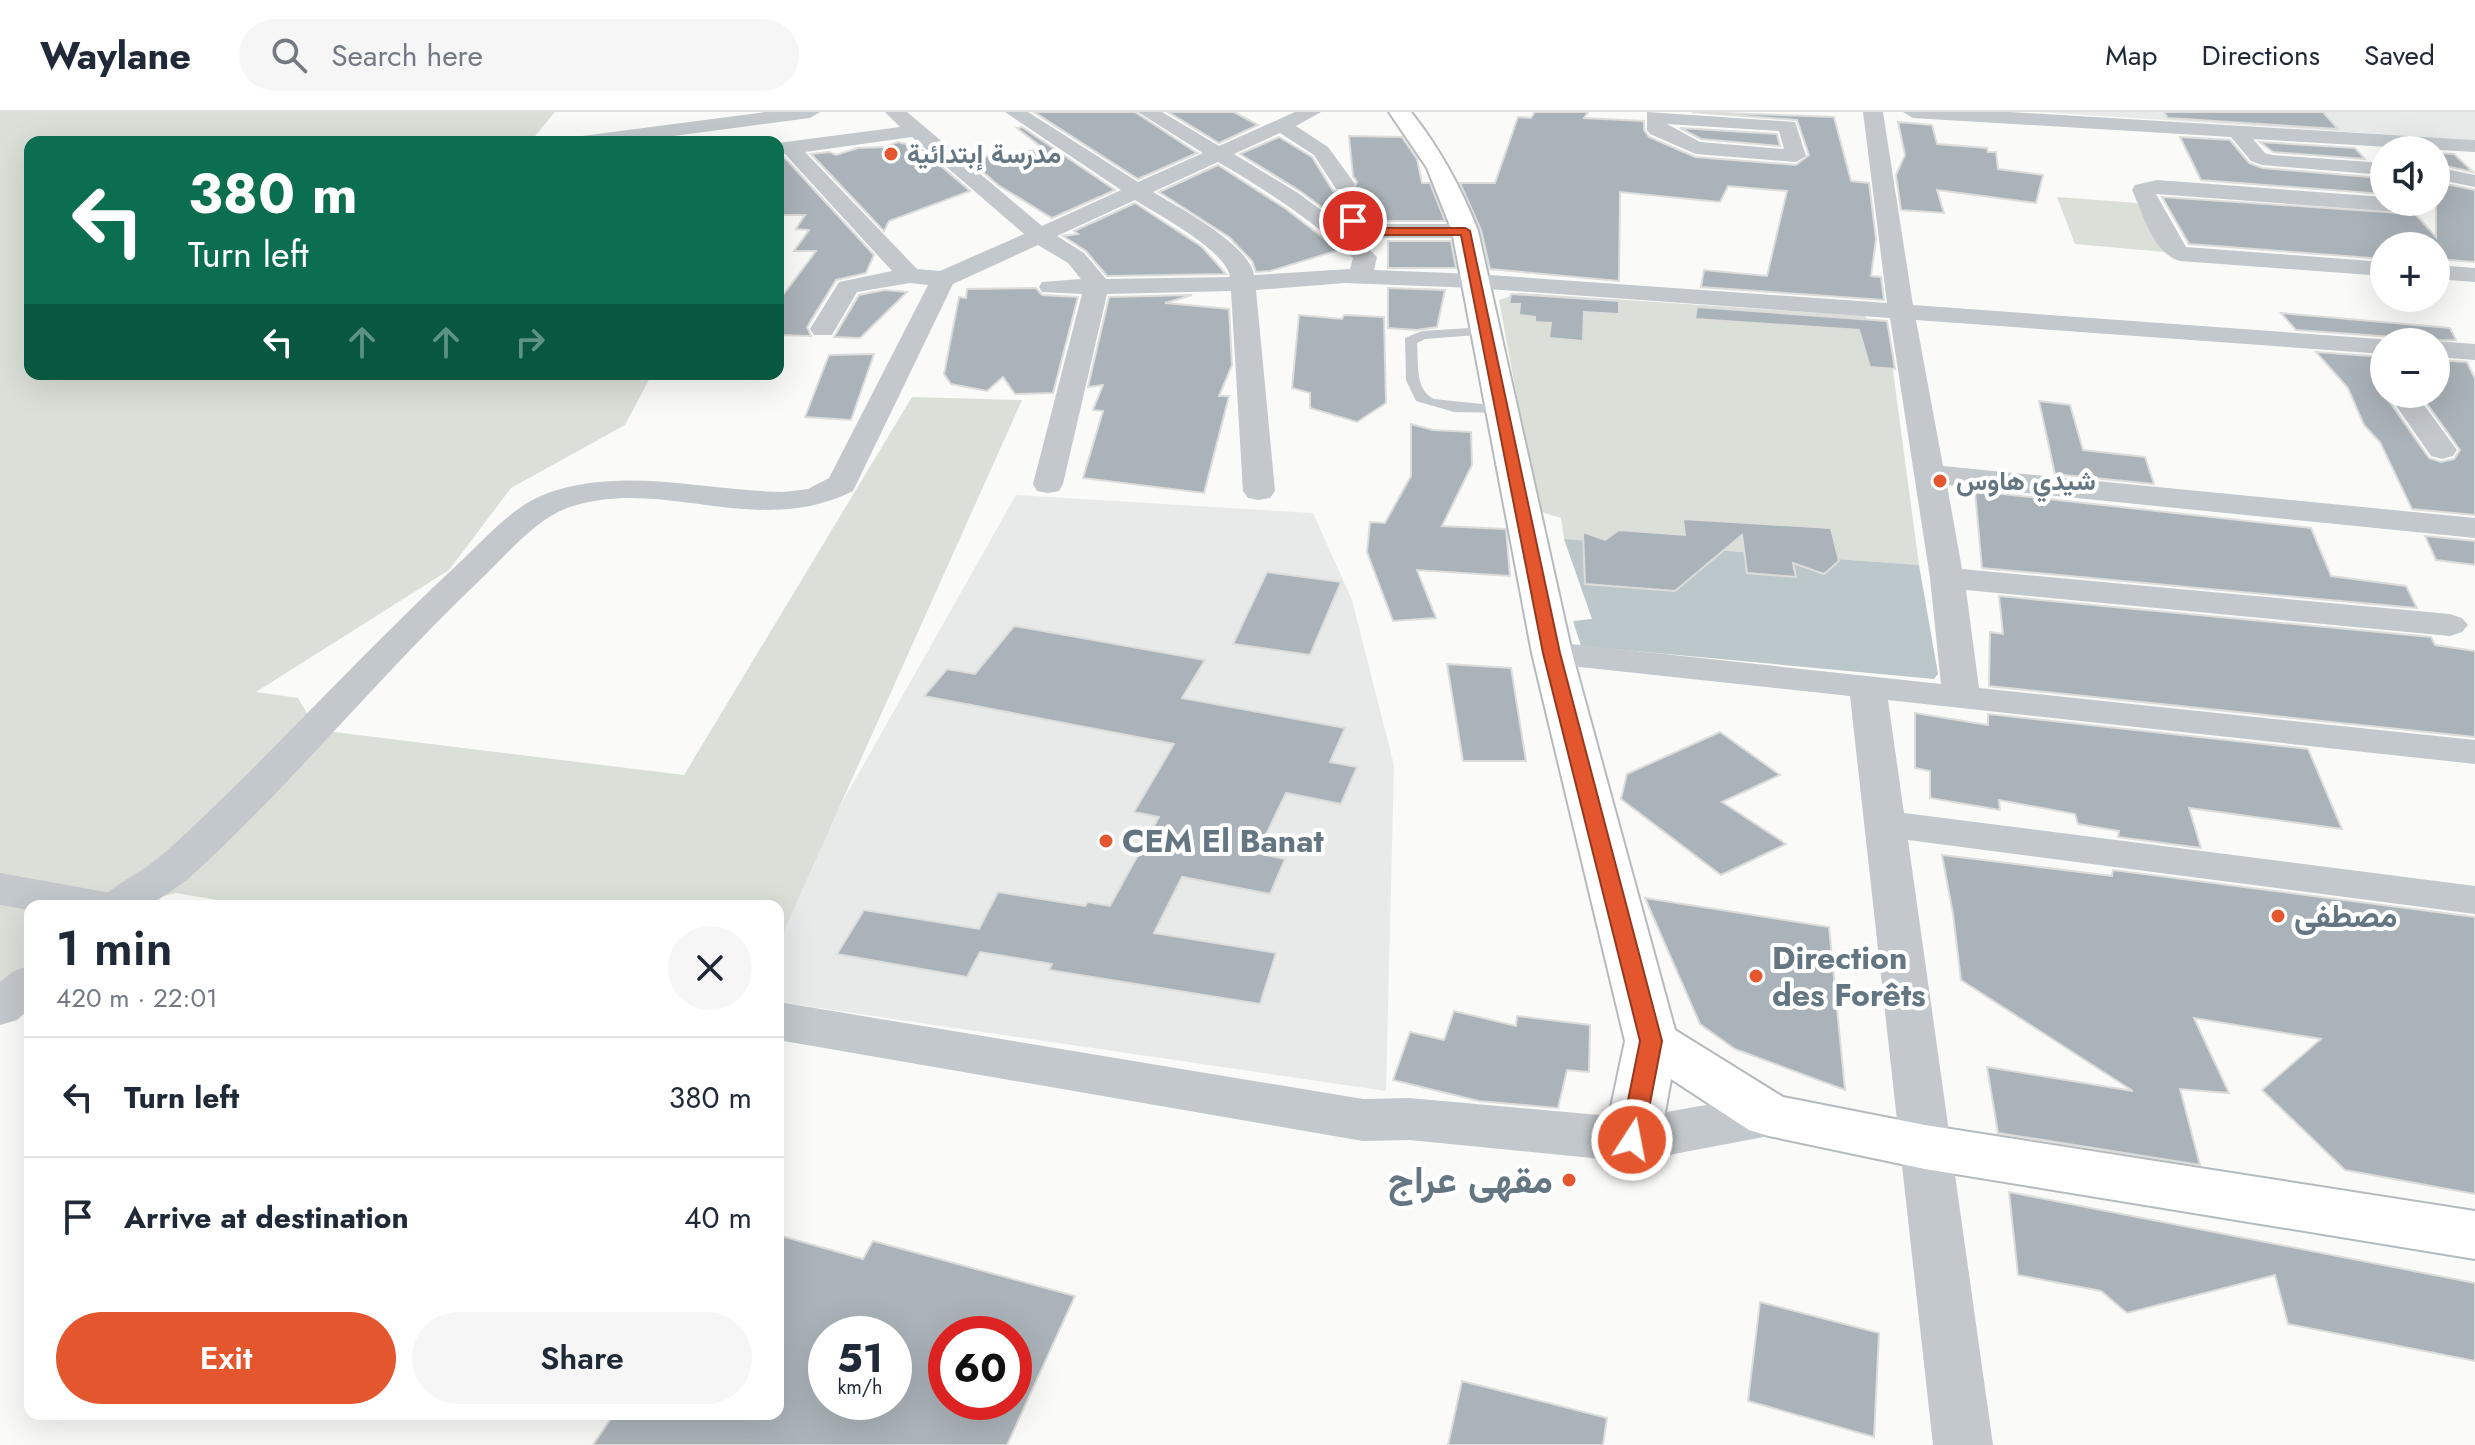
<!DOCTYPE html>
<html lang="en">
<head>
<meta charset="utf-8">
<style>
  :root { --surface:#fff; --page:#f6f6f7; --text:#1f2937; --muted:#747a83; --line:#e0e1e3; --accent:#e4572e }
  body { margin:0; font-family:Jost,Vazirmatn,sans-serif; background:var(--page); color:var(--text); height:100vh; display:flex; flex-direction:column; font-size:30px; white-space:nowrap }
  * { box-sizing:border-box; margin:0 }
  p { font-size:26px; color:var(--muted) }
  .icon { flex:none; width:44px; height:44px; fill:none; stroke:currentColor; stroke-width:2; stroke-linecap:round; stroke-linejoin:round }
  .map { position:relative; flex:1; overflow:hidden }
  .side { position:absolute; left:24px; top:788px; width:760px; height:520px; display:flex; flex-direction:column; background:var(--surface); border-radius:16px; box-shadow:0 8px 32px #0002 }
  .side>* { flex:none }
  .banner { position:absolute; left:24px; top:24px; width:760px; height:244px; border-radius:16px; box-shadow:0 8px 32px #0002; background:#0b6e4f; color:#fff; overflow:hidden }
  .buttons { position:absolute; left:2370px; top:24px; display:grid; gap:16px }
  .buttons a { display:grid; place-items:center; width:80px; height:80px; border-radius:50%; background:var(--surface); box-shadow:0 8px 32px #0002; font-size:40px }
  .speed { position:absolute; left:808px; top:1204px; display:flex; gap:16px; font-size:40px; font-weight:700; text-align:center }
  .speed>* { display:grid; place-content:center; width:104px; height:104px; border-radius:50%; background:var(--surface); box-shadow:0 8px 32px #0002; line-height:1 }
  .speed small { font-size:20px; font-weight:400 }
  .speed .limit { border:12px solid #d22; background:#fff; color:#111 }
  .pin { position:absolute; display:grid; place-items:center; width:68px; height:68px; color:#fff; margin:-34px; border:4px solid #fff; border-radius:50%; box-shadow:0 2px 8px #0007 }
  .me { position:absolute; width:88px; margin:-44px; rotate:11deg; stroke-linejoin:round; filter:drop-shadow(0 0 6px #0008) }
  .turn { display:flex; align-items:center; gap:28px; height:168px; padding:0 32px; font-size:36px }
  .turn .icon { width:104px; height:104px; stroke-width:2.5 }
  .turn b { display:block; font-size:56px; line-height:68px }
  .lanes { display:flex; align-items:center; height:76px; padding:0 32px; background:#0003; justify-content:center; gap:40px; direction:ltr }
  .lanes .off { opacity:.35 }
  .round { display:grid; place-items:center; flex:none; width:84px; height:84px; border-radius:42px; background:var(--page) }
  .head { display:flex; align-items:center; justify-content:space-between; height:136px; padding:0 32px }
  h1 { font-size:48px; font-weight:600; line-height:60px }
  .primary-button { display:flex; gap:16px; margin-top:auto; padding:16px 32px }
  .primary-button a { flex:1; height:92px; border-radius:48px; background:var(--accent); color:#fff; font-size:32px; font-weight:600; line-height:92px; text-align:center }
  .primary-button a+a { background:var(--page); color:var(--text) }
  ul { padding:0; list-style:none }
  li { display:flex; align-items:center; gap:24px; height:120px; padding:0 32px; border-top:2px solid var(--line) }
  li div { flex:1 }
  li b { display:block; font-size:30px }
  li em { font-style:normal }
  header { display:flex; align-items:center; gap:48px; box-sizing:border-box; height:112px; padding:0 40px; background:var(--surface); border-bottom:2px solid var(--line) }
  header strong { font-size:38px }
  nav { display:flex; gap:44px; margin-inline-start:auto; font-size:28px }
  .search { width:560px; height:72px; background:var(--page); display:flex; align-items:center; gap:20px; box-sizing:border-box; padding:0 28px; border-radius:44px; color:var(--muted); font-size:30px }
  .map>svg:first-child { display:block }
  .built { fill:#e8e9e9 }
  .green { fill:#dadfd7 }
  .water { fill:#bbc7cb }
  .building { fill:#aab3b9; stroke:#dcdcda; stroke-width:2; fill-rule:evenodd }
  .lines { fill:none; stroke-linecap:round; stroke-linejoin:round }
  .primary-casing { stroke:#b5babe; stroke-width:4 }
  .service { fill:#c3c8cc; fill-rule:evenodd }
  .minor { fill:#c3c8cc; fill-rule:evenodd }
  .tertiary { fill:#c3c8cc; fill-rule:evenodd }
  .primary { fill:#fff; fill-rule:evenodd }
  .route { fill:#e4572e; stroke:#94391e; stroke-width:2 }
  .poi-dot { fill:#e4572e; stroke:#fff; stroke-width:3 }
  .labels { text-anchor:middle; stroke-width:8; stroke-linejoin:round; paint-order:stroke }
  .far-poi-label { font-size:26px; font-weight:bold; fill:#657683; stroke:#fff; text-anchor:start }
  .poi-label { font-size:32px; font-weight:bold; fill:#657683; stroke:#fff; text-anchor:start }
  .near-poi-label { font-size:38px; font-weight:bold; fill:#657683; stroke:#fff; text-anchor:end }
</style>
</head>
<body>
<header>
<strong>Waylane</strong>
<div class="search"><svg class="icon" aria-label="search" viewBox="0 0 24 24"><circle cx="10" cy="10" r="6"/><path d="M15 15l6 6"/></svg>Search here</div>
<nav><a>Map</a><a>Directions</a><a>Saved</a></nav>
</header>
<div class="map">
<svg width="2475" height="1333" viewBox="0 0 2475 1333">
  <rect width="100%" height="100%" fill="#fafaf8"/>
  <g class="built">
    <path d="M 2040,0 L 2475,0 L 2475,28 Z"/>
    <path d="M 1016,383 L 1313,401 L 1352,488 L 1394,653 L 1386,979 L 778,890 L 778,804 Z"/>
  </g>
  <g class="green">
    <path d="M 0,0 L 555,0 L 530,30 L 30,30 L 30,262 L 652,262 L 625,313 L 511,376 L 449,458 L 256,580 L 298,586 L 317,618 L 684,663 L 912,285 L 1022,288 L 778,832 L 778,794 L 252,794 L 176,781 L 124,794 L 30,794 L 30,875 L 0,881 Z"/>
    <path d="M 2057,85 L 2137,91 L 2165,140 L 2075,132 Z"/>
    <path d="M 1520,181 L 1865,204 L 1893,259 L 1919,453 L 1564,427 L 1561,406 L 1538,399 L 1499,188 Z"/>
  </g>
  <path class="water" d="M 1564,427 L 1919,453 L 1938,562 L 1934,567 L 1581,534 L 1573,509 L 1592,507 Z"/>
  <g class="building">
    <path d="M 1034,0 L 1135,0 L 1197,41 L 1138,67 Z"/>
    <path d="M 1168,0 L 1234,0 L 1258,13 L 1219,31 Z"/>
    <path d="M 1535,0 L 1588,0 L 1584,6 L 1644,9 L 1644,18 L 1649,25 L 1695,45 L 1796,53 L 1809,43 L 1797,8 L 1692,0 L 1834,5 L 1851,69 L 1869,71 L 1876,127 L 1871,164 L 1881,165 L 1884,188 L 1701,175 L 1704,158 L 1767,164 L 1787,79 L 1728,74 L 1720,90 L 1620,80 L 1619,169 L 1490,157 L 1481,118 L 1460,71 L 1495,71 L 1518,5 L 1531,6 Z"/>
    <path d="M 2164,0 L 2323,0 L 2338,17 L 2168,6 Z"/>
    <path d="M 1898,10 L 1932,13 L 1937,32 L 1987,36 L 1988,40 L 1996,40 L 1998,57 L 2043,63 L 2036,91 L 1937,78 L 1944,101 L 1901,98 L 1896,63 L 1905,43 Z"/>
    <path d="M 1022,15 L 1115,78 L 1052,106 L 998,73 L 968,47 L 1044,37 L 1017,16 Z"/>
    <path d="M 1680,16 L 1777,22 L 1780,34 L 1701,27 Z"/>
    <path d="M 1349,24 L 1402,25 L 1417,47 L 1422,71 L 1430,71 L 1445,109 L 1374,109 L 1367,108 L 1361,101 L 1345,101 L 1339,108 L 1300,79 L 1240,42 L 1279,25 L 1312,45 L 1333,79 L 1352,80 L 1357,70 L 1353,64 Z"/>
    <path d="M 2180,25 L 2230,28 L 2249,51 L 2262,56 L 2382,66 L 2384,82 L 2201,68 Z"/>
    <path d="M 898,30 L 920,36 L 970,79 L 889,109 L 884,119 L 811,42 L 830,40 L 836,43 L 858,36 L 885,35 Z"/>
    <path d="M 2260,30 L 2355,36 L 2365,47 L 2273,40 Z"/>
    <path d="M 2436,41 L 2454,42 L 2473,60 L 2436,52 Z"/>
    <path d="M 784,45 L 874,143 L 866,161 L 836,168 L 807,215 L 811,224 L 778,223 L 778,190 L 816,139 L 794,139 L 809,118 L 796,117 L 805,103 L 778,103 L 778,46 Z"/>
    <path d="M 1218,53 L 1286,97 L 1339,138 L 1270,159 L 1256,160 L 1252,149 L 1229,125 L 1159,80 Z"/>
    <path d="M 2436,70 L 2475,78 L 2475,150 L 2436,147 L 2436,134 L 2384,134 L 2384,147 L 2189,132 L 2162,85 L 2415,102 L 2436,125 Z"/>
    <path d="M 1135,91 L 1202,135 L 1226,162 L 1107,164 L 1086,139 L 1063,124 L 1078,122 L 1074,119 Z"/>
    <path d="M 1388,129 L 1451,129 L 1456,156 L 1388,156 Z"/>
    <path d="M 1036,176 L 1042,183 L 1078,185 L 1053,281 L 1015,282 L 1003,265 L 987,279 L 951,272 L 944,262 L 959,185 L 966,186 L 967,177 Z"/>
    <path d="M 1388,176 L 1445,178 L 1437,215 L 1417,218 L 1388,216 Z"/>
    <path d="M 885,178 L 907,180 L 860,226 L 834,225 L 859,183 Z"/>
    <path d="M 1511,182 L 1619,189 L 1619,202 L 1584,200 L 1583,229 L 1549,226 L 1551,211 L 1535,210 L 1535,205 L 1519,203 L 1520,192 L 1509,192 Z"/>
    <path d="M 1192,183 L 1165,191 L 1229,197 L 1232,253 L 1219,284 L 1229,284 L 1204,381 L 1083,366 L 1103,299 L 1093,298 L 1103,273 L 1088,275 L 1109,185 Z"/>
    <path d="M 1697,195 L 1887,209 L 1895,257 L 1870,255 L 1859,218 L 1695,207 Z"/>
    <path d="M 2281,201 L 2450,216 L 2456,228 L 2395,230 L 2393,225 L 2296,218 Z"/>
    <path d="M 1299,203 L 1342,207 L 1344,203 L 1384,205 L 1386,291 L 1357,310 L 1310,296 L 1310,281 L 1292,276 Z"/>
    <path d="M 2316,240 L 2384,245 L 2384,282 L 2429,346 L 2441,350 L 2454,347 L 2460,338 L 2420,282 L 2436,282 L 2436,248 L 2467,250 L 2475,267 L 2475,403 L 2412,397 L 2380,330 L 2364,313 L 2348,276 Z"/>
    <path d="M 874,242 L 851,308 L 805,305 L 829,243 Z"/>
    <path d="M 2039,289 L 2070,293 L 2083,338 L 2145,345 L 2154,372 L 2055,362 Z"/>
    <path d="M 1411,312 L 1433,318 L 1471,320 L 1472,353 L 1442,414 L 1506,417 L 1510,464 L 1417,458 L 1436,506 L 1393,509 L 1367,440 L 1370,410 L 1385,411 L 1411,364 Z"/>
    <path d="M 1975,379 L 2311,416 L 2331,464 L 2406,474 L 2417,496 L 1982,456 Z"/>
    <path d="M 1683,407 L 1831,416 L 1839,449 L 1824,462 L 1793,451 L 1796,465 L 1747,461 L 1742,423 L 1675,479 L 1585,472 L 1583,420 L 1605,428 L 1619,418 L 1685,423 Z"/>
    <path d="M 2425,424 L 2475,429 L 2475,453 L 2436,448 Z"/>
    <path d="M 1267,460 L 1341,470 L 1310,543 L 1233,532 Z"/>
    <path d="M 1999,484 L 2431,525 L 2435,533 L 2475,539 L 2475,625 L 1989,574 L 1990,520 L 2003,522 Z"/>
    <path d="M 1014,514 L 1205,548 L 1182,586 L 1345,616 L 1330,650 L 1357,655 L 1341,692 L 1286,681 L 1257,741 L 1285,747 L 1270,782 L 1182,765 L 1154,821 L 1276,841 L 1260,892 L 1049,858 L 1052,852 L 980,840 L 967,865 L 837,842 L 864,798 L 979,817 L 998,780 L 1085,794 L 1088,790 L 1110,794 L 1159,705 L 1134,700 L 1174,632 L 924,584 L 947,557 L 975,562 Z"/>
    <path d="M 1447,552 L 1511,556 L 1526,649 L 1463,649 Z"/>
    <path d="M 1915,601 L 1988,613 L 1988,602 L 2308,637 L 2342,717 L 2189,696 L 2201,736 L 2118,725 L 2119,719 L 2078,712 L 2075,702 L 1999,688 L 2000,698 L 1930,686 L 1930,659 L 1915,656 Z"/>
    <path d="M 1720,620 L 1780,663 L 1722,690 L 1786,732 L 1721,763 L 1621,687 L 1627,662 Z"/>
    <path d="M 1942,743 L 2112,764 L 2113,758 L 2475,805 L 2475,1082 L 2345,1058 L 2262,978 L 2321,927 L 2194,906 L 2229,981 L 2180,977 L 2200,1053 L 1998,1021 L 1987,955 L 2133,979 L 1961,868 L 1953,802 Z"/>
    <path d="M 1645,786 L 1829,815 L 1845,978 L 1735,937 L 1700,912 Z"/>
    <path d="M 1454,899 L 1516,914 L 1517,904 L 1590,913 L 1589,960 L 1567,958 L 1558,996 L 1479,989 L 1393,968 L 1410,920 L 1444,928 Z"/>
    <path d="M 2009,1080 L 2475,1171 L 2475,1249 L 2288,1212 L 2275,1163 L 2127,1201 L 2101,1179 L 2018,1163 Z"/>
    <path d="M 778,1123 L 863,1147 L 873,1129 L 1075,1184 L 1007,1333 L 593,1333 L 614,1302 L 778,1302 ZM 826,1222 L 894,1222 L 894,1290 L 826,1290 ZM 946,1222 L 1014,1222 L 1014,1290 L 946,1290 Z"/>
    <path d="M 1760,1190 L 1879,1221 L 1874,1325 L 1748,1289 Z"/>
    <path d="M 1462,1269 L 1607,1306 L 1603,1333 L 1448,1333 Z"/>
  </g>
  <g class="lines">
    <defs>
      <path id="primary" d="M 1389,0 L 1411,0 C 1440,37 1461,75 1478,119 L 1572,541 L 1675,918 L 1783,985 L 1925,1013 L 2475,1099 L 2475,1147 L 1925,1057 L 1769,1024 L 1749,1018 L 1671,967 L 1660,1028 L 1652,1043 L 1632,1050 L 1612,1043 L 1604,1028 L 1625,929 L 1532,541 L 1452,119 L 1427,56 Z"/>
    </defs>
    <use href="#primary" class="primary-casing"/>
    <path class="service" d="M 1485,215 L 1490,216 L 1490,222 L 1425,227 L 1417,231 C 1419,251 1414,277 1434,287 L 1501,294 L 1508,298 L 1506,301 L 1454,300 L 1416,289 L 1406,268 L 1405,226 L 1422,219 Z"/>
    <g class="minor">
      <path d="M 765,0 L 820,0 L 810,6 L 628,30 L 572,30 L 582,24 Z"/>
      <path d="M 885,0 L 907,0 L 1042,114 L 1121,78 L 1005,0 L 1028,0 L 1138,70 L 1203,41 L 1138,0 L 1162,0 L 1219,34 L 1295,0 L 1321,0 L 1296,14 L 1328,35 L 1355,72 L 1352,77 L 1336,77 L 1314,43 L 1280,21 L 1234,42 L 1298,81 L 1343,114 L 1342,109 L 1345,104 L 1361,104 L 1365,111 L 1374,112 L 1465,112 L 1473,114 L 1477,119 L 1473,124 L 1465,126 L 1374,126 L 1354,123 L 1377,145 L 1374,158 L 1475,162 L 1887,191 L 1863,0 L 1883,0 L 1913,193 L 2393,228 L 2384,230 L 2384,242 L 1916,208 L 1943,354 L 2475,406 L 2475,426 L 1947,373 L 1962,457 L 2450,502 L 2462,506 L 2468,513 L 2462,520 L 2450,524 L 1966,478 L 1979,576 L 2475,628 L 2475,652 L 1888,588 L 1904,701 L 2475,774 L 2475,802 L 1908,728 L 1993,1333 L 1933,1333 L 1850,584 L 1552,552 L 1539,549 L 1534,541 L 1539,533 L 1552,530 L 1941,572 L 1930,466 L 1890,206 L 1475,176 L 1345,171 L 1256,178 L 1275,379 L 1270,386 L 1259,388 L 1248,386 L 1243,379 L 1231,179 L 1107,182 L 1063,372 L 1059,379 L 1048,381 L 1037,379 L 1033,372 L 1082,182 L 1042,180 L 1039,175 L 1042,170 L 1081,167 L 1068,151 L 1038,133 L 953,172 L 853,379 C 757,427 666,365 573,394 C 536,405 507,443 479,469 C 378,565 290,675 187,768 L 149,794 L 97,794 C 109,775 131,766 149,753 C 167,740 183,724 199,709 C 287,625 369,535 458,452 C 485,427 513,393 548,381 C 624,354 706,379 784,380 L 808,377 L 829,366 L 928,173 L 910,171 L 857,180 L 832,223 L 814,223 L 810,217 L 839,170 L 892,159 L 785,42 L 778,43 L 778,31 L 900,15 ZM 912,25 L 1024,122 L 940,159 L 917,157 L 805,40 ZM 1218,50 C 1266,78 1312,108 1353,146 L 1350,157 L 1254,163 C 1249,132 1179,96 1153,80 ZM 1135,88 C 1158,103 1226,138 1230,165 L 1106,167 L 1084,141 L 1057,124 Z"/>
      <path d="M 1647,0 L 1795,10 L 1806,44 L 1796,50 L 1696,42 L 1650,22 L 1647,18 ZM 1667,12 L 1779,19 L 1784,37 L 1700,30 Z"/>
      <path d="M 1903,0 L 2010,0 L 2475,28 L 2475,40 L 2253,27 L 2265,41 L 2272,43 L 2384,51 L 2384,63 L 2262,53 L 2251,49 L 2231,25 L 1913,6 Z"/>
      <path d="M 2436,55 L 2475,63 L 2475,75 L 2436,67 Z"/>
      <path d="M 2157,68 L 2384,85 L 2384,90 L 2420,90 L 2423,94 L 2412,101 L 2156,82 L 2186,135 L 2384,150 L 2384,164 L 2180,149 C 2153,142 2143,101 2132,78 L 2135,73 Z"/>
      <path d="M 2436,153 L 2475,156 L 2475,170 L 2436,167 Z"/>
      <path d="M 2436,229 L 2475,232 L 2475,248 L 2436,245 L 2436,230 L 2432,230 Z"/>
      <path d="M 2388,282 L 2416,282 L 2457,338 L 2453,344 L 2442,347 L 2431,344 Z"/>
      <path d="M 30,854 L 30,896 L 17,908 L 0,913 L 0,870 L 14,859 Z"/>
    </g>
    <g class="tertiary">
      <path d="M 0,761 L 122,783 L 129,794 L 30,794 L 30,798 L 0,793 Z"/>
      <path d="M 778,890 L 1363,987 L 1409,986 L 1632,1006 L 1769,982 L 1789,988 L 1797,1003 L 1789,1018 L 1769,1024 L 1632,1050 L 1409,1028 L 1363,1029 L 778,928 Z"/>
    </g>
    <use href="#primary" class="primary"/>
  </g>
  <path class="route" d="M 1353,105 L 1360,114 L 1374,116 L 1465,116 L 1470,119 L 1560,541 L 1662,929 L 1643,1028 L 1640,1034 L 1632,1037 L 1624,1034 L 1620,1028 L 1640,929 L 1543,541 L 1461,123 L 1374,123 L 1352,118 L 1348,109 Z"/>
  <g class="poi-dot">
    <circle cx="891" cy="42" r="8"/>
    <circle cx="1940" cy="369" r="8"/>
    <circle cx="1106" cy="729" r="8"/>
    <circle cx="2278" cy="804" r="8"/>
    <circle cx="1756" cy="864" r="8"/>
    <circle cx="1569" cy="1068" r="8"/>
  </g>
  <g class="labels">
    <g class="far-poi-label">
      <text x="907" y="51">مدرسة إبتدائية</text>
      <text x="1956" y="378">شيدي هاوس</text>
    </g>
    <g class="poi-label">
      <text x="1122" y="740">CEM El Banat</text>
      <text x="2294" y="815">مصطفى</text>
      <text x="1772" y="857">Direction<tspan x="1772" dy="37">des Forêts</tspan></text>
    </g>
    <g class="near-poi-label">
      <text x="1553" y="1081">مقهى عراج</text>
    </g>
  </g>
</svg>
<div class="buttons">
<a><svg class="icon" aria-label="sound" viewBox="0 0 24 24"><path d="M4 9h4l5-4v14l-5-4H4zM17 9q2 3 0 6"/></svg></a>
<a>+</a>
<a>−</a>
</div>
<div class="speed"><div>51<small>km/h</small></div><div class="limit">60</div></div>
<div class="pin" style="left:1353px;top:109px;background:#d93025"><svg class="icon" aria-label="arrive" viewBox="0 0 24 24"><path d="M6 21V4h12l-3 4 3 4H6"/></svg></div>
<svg class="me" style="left:1632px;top:1028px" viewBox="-20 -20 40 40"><circle r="17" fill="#e4572e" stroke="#fff" stroke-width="3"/><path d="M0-11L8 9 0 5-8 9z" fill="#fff"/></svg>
<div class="banner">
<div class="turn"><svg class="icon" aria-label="left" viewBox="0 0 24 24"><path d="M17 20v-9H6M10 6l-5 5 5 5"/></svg><div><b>380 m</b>Turn left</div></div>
<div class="lanes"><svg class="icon" aria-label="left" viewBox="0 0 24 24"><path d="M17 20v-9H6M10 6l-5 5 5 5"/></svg><svg class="icon off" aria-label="ahead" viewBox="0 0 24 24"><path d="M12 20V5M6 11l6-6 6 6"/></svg><svg class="icon off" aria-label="ahead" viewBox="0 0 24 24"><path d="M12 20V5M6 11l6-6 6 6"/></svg><svg class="icon off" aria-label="right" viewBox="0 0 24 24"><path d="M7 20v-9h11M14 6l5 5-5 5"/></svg></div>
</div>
<section class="side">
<div class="head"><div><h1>1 min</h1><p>420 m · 22:01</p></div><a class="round"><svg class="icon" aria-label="close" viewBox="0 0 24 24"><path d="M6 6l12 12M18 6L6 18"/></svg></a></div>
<ul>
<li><svg class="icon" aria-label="left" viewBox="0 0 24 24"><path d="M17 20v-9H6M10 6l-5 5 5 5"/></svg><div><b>Turn left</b></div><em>380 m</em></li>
<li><svg class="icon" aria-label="arrive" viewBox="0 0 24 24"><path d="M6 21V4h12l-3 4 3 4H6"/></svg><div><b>Arrive at destination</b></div><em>40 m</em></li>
</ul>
<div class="primary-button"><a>Exit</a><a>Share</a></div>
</section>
</div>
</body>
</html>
